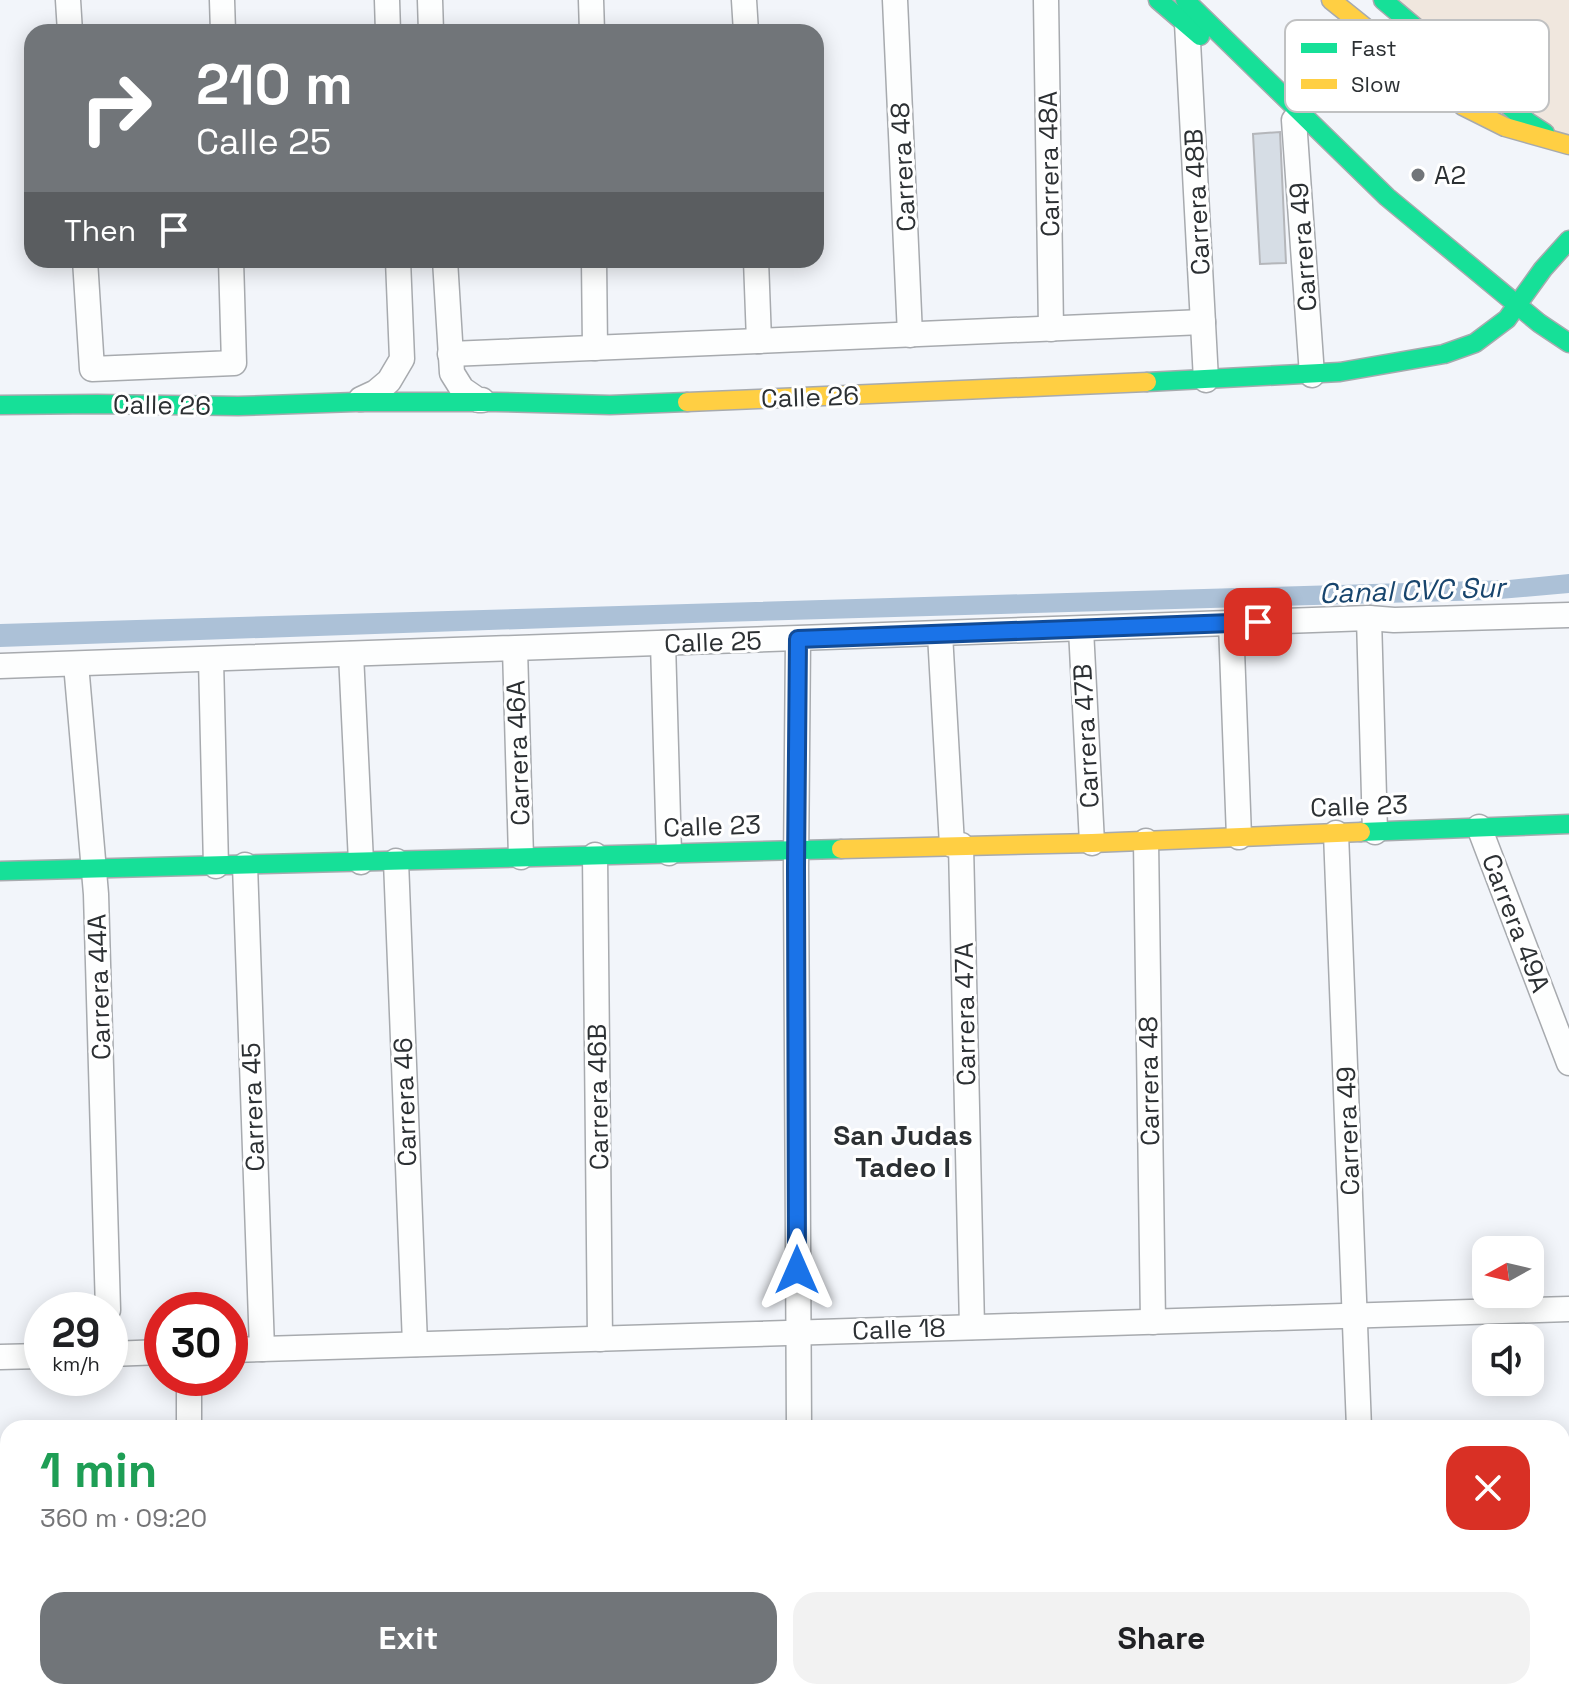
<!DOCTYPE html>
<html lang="en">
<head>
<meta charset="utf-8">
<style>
  :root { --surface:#fff; --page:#f2f2f2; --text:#202124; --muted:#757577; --accent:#717579 }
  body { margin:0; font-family:"Space Grotesk",sans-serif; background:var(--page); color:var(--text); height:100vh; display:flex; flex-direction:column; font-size:30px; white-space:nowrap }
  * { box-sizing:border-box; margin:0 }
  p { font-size:26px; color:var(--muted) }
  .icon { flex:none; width:44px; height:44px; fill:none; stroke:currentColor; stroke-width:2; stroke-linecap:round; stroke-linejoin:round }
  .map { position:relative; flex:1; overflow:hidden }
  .details { position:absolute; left:0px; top:1420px; width:1570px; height:280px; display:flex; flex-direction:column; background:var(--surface); border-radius:24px 24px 0 0; box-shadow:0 4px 20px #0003 }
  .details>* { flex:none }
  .top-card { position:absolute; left:24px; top:24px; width:800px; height:244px; border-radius:24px; box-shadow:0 4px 20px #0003; background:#717579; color:#fff; overflow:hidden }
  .needle { width:52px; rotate:262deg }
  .tools { position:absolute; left:1472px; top:1236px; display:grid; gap:16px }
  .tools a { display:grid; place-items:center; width:72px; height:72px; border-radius:16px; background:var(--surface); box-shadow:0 4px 20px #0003; font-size:40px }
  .speed { position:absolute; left:24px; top:1292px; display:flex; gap:16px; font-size:40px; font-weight:700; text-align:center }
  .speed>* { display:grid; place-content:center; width:104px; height:104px; border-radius:50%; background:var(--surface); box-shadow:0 4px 20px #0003; line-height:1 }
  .speed small { font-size:20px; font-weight:400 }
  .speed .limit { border:12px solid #d22; background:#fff; color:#111 }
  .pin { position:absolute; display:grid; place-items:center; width:68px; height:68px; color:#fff; margin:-34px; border-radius:16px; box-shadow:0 4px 12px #0006 }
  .me { position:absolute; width:88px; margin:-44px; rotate:0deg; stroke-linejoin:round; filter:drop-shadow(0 0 6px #0008) }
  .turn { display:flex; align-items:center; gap:28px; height:168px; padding:0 40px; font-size:36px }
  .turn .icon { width:104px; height:104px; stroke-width:2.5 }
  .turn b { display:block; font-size:56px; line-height:68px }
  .then { display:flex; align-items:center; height:76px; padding:0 40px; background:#0003; gap:16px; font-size:30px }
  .round { display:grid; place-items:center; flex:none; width:84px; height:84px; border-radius:24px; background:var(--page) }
  .head { display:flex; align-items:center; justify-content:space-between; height:136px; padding:0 40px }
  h1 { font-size:48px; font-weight:800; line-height:60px; color:#1e9e55 }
  .action { display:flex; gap:16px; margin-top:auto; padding:16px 40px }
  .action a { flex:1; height:92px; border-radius:24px; background:var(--accent); color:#fff; font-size:32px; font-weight:800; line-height:92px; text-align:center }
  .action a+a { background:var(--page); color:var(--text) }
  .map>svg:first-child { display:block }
  .green { fill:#f0e7de }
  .water { fill:#acc1d7 }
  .building { fill:#d6dde5; stroke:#b4b6ba; stroke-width:2 }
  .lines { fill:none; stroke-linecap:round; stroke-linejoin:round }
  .street-casing { stroke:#a7aaae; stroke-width:27 }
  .fast-casing { stroke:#a7aaae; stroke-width:21 }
  .slow-casing { stroke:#a7aaae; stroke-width:21 }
  .street { stroke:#fdfefe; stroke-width:24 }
  .fast { stroke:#16e098; stroke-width:18 }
  .slow { stroke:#ffcf43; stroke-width:18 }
  .route-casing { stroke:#114b97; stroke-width:20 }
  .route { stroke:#1a73e8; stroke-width:14 }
  .poi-dot { fill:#717579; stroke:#fff; stroke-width:3 }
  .labels { text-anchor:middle; stroke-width:6; stroke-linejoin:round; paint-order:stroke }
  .street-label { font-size:26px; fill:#2c3033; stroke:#fff }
  .poi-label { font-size:26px; fill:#2c3033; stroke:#fff; text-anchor:start }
  .water-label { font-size:28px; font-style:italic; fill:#18456d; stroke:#fff }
  .neighbourhood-label { font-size:28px; font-weight:bold; fill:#2c3033; stroke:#fff }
  .key { fill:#fff; stroke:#c0c1c2; stroke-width:2 }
  .key-label { font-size:22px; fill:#2c3033 }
</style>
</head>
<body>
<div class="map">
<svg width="1569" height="1700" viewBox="0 0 1569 1700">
  <rect width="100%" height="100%" fill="#f2f5fa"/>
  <path class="green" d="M 1383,0 L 1569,0 L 1569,145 Z"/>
  <path class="water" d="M 1569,574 L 1569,593 L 1488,600 L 721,622 L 0,647 L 0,624 L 1509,580 Z"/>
  <path class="building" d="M 1280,132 L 1286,263 L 1260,264 L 1253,134 Z"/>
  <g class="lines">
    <defs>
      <g id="street">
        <path d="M 68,0 L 70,32"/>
        <path d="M 222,0 L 223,32"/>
        <path d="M 387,0 L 388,32"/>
        <path d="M 430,0 L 431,32"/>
        <path d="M 591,0 L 592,32"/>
        <path d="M 744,0 L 746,32"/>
        <path d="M 895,0 L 910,335"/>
        <path d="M 1046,0 L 1051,329"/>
        <path d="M 1187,23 L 1206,380"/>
        <path d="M 1294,120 L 1312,375"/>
        <path d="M 85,260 L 92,369 L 234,363 L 231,260"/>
        <path d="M 445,260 L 452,373 L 462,389 L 478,400 L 482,400"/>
        <path d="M 594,260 L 595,348"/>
        <path d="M 756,260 L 759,341"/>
        <path d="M 450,354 L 1203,322"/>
        <path d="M 361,399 L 376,392 L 389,381 L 402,359 L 398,260"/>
        <path d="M 1369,618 L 1375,832"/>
        <path d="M 1231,623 L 1239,837"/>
        <path d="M 1081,629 L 1092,843"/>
        <path d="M 940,634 L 952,845"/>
        <path d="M 798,639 L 796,867 L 799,1428"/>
        <path d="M 663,643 L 669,853"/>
        <path d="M 515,649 L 521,857"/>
        <path d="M 351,654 L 361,862"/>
        <path d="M 211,660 L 216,866"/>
        <path d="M 76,664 L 96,894 L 108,1310"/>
        <path d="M 0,666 L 1369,618 L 1394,620 L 1569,615"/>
        <path d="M 1479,827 L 1569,1063"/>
        <path d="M 1336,833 L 1359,1428"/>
        <path d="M 1146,841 L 1153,1322"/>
        <path d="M 961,845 L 972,1327"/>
        <path d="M 595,855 L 600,1339"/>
        <path d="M 396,861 L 415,1344"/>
        <path d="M 245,865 L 262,1349"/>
        <path d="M 230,1350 L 1569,1309"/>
        <path d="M 110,1354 L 162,1352"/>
        <path d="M 0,1357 L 42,1356"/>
        <path d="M 189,1428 L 189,1378"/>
        <path d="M 1562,1489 L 1569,1488"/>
        <path d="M 0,1512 L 8,1512"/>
        <path d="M 1562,1644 L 1569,1645"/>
        <path d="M 844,1692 L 881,1700"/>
        <path d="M 272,1700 L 275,1692"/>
        <path d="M 440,1700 L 441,1692"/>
        <path d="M 777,1700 L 778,1692"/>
        <path d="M 994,1700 L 996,1692"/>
        <path d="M 1097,1700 L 1098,1692"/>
        <path d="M 1211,1700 L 1213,1692"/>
        <path d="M 1329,1700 L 1330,1692"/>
        <path d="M 1479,1700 L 1481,1692"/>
      </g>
      <g id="fast">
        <path d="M 1158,0 L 1200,36"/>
        <path d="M 1185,0 L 1387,197 L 1539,323 L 1569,343"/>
        <path d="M 1383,0 L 1528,122 L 1545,133"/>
        <path d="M 1147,382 L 1340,372 L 1444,354 L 1475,343 L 1507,319 L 1543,269 L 1569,240"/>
        <path d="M 0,405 L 97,404 L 238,406 L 355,402 L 496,402 L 610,405 L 687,402"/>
        <path d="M 1361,832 L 1569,824"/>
        <path d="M 0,871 L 841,849"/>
        <path d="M 0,1666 L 8,1668"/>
        <path d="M 147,1692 L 193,1700"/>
      </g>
      <g id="slow">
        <path d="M 1331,0 L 1463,106 L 1505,127 L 1569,145"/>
        <path d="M 687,402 L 1147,382"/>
        <path d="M 841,849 L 1092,843 L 1361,832"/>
      </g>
    </defs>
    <use href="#street" class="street-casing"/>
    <use href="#fast" class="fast-casing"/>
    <use href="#slow" class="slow-casing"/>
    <use href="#street" class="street"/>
    <use href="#fast" class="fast"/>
    <use href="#slow" class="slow"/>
  </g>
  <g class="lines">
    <defs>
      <path id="route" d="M 797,1270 L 796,867 L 798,639 L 1258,622"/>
    </defs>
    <use href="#route" class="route-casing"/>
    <use href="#route" class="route"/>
  </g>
  <circle class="poi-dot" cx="1418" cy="175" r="8"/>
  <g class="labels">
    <g class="street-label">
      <text transform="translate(1049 164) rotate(-91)" y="9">Carrera 48A</text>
      <text transform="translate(903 167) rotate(-93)" y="9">Carrera 48</text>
      <text transform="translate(1197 202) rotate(-93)" y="9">Carrera 48B</text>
      <text transform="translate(1303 247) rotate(-94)" y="9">Carrera 49</text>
      <text transform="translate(810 397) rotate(-2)" y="9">Calle 26</text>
      <text transform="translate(162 405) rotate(1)" y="9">Calle 26</text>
      <text transform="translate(713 642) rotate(-2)" y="9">Calle 25</text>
      <text transform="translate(1086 736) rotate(-93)" y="9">Carrera 47B</text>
      <text transform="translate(518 753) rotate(-92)" y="9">Carrera 46A</text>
      <text transform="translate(1359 806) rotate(-2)" y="9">Calle 23</text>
      <text transform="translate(712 826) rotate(-2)" y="9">Calle 23</text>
      <text transform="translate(1516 923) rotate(69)" y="9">Carrera 49A</text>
      <text transform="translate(99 987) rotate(-92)" y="9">Carrera 44A</text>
      <text transform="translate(965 1014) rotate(-91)" y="9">Carrera 47A</text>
      <text transform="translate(1149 1081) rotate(-91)" y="9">Carrera 48</text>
      <text transform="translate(598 1097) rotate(-91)" y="9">Carrera 46B</text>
      <text transform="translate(405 1102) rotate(-92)" y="9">Carrera 46</text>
      <text transform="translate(253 1107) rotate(-92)" y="9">Carrera 45</text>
      <text transform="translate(1348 1131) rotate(-92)" y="9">Carrera 49</text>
      <text transform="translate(899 1329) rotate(-2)" y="9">Calle 18</text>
    </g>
    <g class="poi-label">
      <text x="1434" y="184">A2</text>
    </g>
    <g class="water-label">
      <text transform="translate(1412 590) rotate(-2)" y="10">Canal CVC Sur</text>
    </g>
    <g class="neighbourhood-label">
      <text x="903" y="1145">San Judas<tspan x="903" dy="32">Tadeo I</tspan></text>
    </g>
  </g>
  <rect x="1285" y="20" width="264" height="92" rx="12" class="key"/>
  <rect x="1301" y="43" width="36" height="10" fill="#16e098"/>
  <rect x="1301" y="79" width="36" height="10" fill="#ffcf43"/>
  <g class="key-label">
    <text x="1351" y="56">Fast</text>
    <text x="1351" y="92">Slow</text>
  </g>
</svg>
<div class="tools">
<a><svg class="needle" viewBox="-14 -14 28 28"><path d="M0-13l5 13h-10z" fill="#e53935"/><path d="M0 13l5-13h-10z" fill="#757577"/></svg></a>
<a><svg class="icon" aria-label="sound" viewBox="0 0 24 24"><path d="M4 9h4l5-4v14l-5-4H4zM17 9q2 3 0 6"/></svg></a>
</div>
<div class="speed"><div>29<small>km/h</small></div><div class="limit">30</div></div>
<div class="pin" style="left:1258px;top:622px;background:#d93025"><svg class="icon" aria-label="arrive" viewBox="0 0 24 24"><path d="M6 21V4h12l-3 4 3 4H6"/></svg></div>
<svg class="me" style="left:797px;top:1270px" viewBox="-20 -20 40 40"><path d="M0-17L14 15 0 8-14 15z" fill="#1a73e8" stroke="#fff" stroke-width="4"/></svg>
<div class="top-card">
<div class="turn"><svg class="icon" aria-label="right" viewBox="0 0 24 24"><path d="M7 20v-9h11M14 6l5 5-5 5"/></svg><div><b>210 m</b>Calle 25</div></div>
<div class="then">Then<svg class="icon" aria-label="arrive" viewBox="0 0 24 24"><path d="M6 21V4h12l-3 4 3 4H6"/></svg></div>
</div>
<section class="details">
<div class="head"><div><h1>1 min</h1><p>360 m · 09:20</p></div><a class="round" style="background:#d93025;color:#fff"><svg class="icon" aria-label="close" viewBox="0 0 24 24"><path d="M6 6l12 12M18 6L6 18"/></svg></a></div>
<div class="action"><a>Exit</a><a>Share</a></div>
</section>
</div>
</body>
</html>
